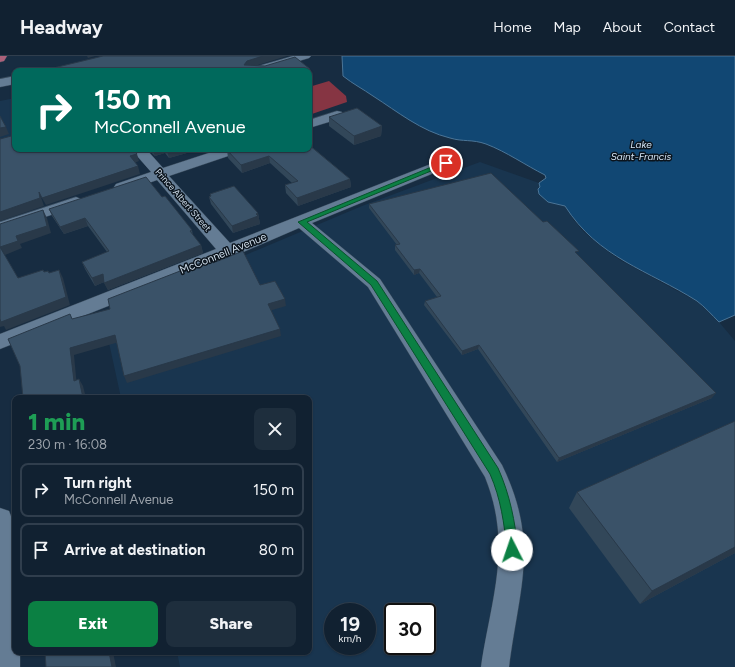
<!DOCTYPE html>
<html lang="en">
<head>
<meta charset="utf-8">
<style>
  :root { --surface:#112131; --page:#1e2e3d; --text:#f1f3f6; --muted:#9ca3ab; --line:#303e4d; --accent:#0b8043 }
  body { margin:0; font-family:Figtree,sans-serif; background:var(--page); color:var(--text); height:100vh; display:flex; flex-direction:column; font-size:15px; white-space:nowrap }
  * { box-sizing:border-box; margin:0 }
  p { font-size:13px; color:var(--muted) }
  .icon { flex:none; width:22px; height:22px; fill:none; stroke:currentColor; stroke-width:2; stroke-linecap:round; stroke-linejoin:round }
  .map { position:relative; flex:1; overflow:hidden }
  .panel { position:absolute; left:12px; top:339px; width:300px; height:260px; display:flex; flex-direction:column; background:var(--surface); border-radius:8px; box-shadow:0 1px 3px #0004,0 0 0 1px var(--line) }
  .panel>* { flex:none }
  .guide { position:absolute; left:12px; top:12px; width:300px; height:84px; border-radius:8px; box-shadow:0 1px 3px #0004,0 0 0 1px var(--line); background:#00695c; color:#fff; overflow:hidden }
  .speed { position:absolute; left:324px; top:547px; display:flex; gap:8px; font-size:20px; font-weight:700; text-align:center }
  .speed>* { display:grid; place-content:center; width:52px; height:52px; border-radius:50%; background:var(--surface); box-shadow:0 1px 3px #0004,0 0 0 1px var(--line); line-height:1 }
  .speed small { font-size:10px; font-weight:400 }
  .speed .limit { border:2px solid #111; border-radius:6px; background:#fff; color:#111 }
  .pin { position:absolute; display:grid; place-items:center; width:34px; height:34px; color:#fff; margin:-17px; border:2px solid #fff; border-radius:50%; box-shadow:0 1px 4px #0007 }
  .me { position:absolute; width:44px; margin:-22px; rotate:356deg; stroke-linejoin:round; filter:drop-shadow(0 0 3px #0008) }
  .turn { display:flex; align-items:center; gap:14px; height:84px; padding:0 16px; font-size:18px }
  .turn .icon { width:52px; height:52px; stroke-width:2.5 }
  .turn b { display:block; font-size:28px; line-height:34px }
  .round { display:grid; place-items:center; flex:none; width:42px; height:42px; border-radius:8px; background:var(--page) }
  .headline { display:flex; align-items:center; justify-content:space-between; height:68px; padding:0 16px }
  h1 { font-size:24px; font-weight:800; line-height:30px; color:#1e9e55 }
  .cta { display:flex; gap:8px; margin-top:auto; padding:8px 16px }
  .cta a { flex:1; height:46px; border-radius:8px; background:var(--accent); color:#fff; font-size:16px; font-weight:800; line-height:46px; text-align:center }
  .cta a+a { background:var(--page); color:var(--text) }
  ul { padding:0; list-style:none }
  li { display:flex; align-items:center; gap:12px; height:54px; margin:0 8px 6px; padding:0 8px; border:2px solid var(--line); border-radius:8px }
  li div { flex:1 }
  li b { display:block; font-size:15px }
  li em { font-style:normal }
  header { display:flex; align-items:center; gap:24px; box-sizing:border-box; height:56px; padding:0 20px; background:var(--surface); border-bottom:1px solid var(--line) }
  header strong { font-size:19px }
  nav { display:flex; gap:22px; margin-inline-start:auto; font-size:14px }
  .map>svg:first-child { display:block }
  .built { fill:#19354f; fill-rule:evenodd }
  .green { fill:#863543 }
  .water { fill:#114773; stroke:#4b7597 }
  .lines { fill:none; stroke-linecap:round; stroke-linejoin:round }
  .minor-casing { stroke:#37495a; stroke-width:1 }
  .major-casing { stroke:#37495a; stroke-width:1 }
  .minor { fill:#647c94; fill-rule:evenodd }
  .major { fill:#ab617a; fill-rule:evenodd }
  .wall { fill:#324759 }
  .shaded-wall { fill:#293949 }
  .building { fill:#3a5268; stroke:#293949 }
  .route { fill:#0b8043; stroke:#07532c }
  .labels { text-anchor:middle; stroke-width:3; stroke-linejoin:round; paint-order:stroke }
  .far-street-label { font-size:9px; fill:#d1dfec; stroke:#0b141d }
  .far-water-label { font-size:10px; font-style:italic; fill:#d4e5f5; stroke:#0b141d }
  .street-label { font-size:11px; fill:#d1dfec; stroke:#0b141d }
</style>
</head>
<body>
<header>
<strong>Headway</strong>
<nav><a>Home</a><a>Map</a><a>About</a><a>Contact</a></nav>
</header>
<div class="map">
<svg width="735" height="611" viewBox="0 0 735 611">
  <rect width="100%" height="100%" fill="#172c41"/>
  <g class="built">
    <path d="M 15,42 L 15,87 L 0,91 L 0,45 Z"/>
    <path d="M 480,106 L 539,127 L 548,146 L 565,150 L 573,163 L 584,176 L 602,191 L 620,204 L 698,246 L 719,266 L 735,285 L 735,611 L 180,611 L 177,596 L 309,596 L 309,342 L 121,342 L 103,259 L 362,150 ZM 333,556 L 367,556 L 367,590 L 333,590 ZM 393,556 L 427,556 L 427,590 L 393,590 Z"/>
  </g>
  <path class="green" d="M 329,25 L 346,40 L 347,46 L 309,59 L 309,31 Z"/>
  <path class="water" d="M 342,0 L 735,0 L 735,259 L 719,266 C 712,259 705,251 697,245 C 648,214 598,202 565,150 L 548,146 L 539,138 L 538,133 L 540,131 L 539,127 L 546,122 L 545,119 C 525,109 507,96 486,88 C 472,83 463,86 450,82 C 421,75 398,56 373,40 C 363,33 353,28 343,20 Z"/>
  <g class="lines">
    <defs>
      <g id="minor">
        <path d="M 293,0 L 311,0 L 309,2 L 265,15 L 246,15 L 248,13 Z"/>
        <path d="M 15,20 L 15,28 L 0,31 L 0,23 Z"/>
        <path d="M 337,55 L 342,56 L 343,59 L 342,62 L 309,72 L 309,64 Z"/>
        <path d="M 131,93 L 146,93 L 163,112 L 221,93 L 242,93 L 240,96 L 169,120 L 230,187 L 441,104 L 446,103 L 451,104 L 453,107 L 451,110 L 312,167 L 380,223 L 502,409 C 540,488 519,531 509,611 L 481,611 C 491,543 513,490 485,421 L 368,231 L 299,172 L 234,200 L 0,293 L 0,278 L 216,193 L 157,124 C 145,128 128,137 116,134 L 114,131 L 116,128 L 151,116 Z"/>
        <path d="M 76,141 L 81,143 L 84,146 L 81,149 L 0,176 L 0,166 Z"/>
        <path d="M 0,452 L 9,455 L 12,463 L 15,513 L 15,596 L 20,596 L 20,611 L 0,611 Z"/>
      </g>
      <path id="major" d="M 0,0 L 7,0 L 4,5 L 0,6 Z"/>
    </defs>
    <use href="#minor" class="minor-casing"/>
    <use href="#major" class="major-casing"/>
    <use href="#minor" class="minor"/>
    <use href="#major" class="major"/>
  </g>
  <g class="wall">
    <path d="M 329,61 L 382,70 L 381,80 L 354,89 L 329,70 Z"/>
    <path d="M 309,81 L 313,91 L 312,91 L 350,123 L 351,131 L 298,150 L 286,137 L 285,129 L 292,127 L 270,107 L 242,117 L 228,102 L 227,94 Z"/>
    <path d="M 147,93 L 201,93 L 169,102 L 165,97 L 155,100 Z"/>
    <path d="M 210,138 L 258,157 L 260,168 L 233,177 L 211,148 L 209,141 L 210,140 Z"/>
    <path d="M 162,141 L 192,174 L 193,180 L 201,189 L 203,197 L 108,234 L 104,226 L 95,230 L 85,213 L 82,206 L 107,196 L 88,170 L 64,178 L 52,160 L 49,153 Z"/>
    <path d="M 369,148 L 578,199 L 712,342 L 557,406 L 478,293 L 462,299 L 424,249 L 425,245 L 437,241 L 419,217 L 414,219 L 395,194 L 395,189 L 397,189 L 369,152 Z"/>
    <path d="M 577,436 L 735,497 L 640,548 L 569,452 Z"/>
  </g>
  <g class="shaded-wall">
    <path d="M 87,0 L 95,0 L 88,2 Z"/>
    <path d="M 263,0 L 287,0 L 248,12 L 244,9 L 247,5 Z"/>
    <path d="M 310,13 L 310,20 L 309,20 L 309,15 L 303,15 Z"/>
    <path d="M 382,70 L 381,80 L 354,89 L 354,80 Z"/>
    <path d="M 6,71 L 9,78 L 0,81 L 0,72 Z"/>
    <path d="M 312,83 L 313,91 L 309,92 L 309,84 Z"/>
    <path d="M 152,93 L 164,93 L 165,97 L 155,100 Z"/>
    <path d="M 173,93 L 201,93 L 169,102 L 167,95 Z"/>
    <path d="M 137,98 L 139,105 L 132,108 L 130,100 Z"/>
    <path d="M 269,100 L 270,107 L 242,117 L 241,109 Z"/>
    <path d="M 138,110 L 140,118 L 46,149 L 42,142 Z"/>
    <path d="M 350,123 L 351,131 L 298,150 L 297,142 Z"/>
    <path d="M 39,136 L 42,144 L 44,150 L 0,165 L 0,156 Z"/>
    <path d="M 43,154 L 47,162 L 51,177 L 20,188 L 22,192 L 5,199 L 0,191 L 16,180 Z"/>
    <path d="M 258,157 L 260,168 L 233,177 L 232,170 Z"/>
    <path d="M 85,162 L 88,170 L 64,178 L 60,171 Z"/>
    <path d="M 201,189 L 203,197 L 108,234 L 104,227 Z"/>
    <path d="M 420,213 L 419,217 L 414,219 L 414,214 Z"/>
    <path d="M 59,214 L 63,222 L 70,249 L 6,274 L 4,270 L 0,271 L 0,263 Z"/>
    <path d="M 103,218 L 106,225 L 95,230 L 92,222 Z"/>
    <path d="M 285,243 L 286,250 L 269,255 L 268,248 Z"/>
    <path d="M 280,273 L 281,280 L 127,327 L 124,320 Z"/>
    <path d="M 115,279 L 119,286 L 74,299 L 77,331 L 74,325 L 70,292 Z"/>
    <path d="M 479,289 L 478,293 L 462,299 L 462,295 Z"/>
    <path d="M 79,323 L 83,330 L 86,342 L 83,342 Z"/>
    <path d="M 716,337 L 712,342 L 557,406 L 559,402 Z"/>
    <path d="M 735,491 L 735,497 L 640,548 L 652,535 Z"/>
    <path d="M 33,596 L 42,596 L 37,598 Z"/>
    <path d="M 109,596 L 113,596 L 116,611 L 112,611 Z"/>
  </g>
  <g class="building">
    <path d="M 103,0 L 263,0 L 247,5 L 244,9 L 265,10 L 295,1 L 310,13 L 303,15 L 41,15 Z"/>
    <path d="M 357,52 L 382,70 L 354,80 L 329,61 Z"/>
    <path d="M 0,60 L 6,71 L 0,72 Z"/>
    <path d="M 15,79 L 15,93 L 133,93 L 137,98 L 130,100 L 138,110 L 42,142 L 39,136 L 40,142 L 0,156 L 0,83 Z"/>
    <path d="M 309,81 L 312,83 L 309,84 Z"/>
    <path d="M 309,89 L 350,123 L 297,142 L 285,129 L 298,125 L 269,100 L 241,109 L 227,94 L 230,93 L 309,93 Z"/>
    <path d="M 166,93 L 173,93 L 167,95 Z"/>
    <path d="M 491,117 L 543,166 L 547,165 L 579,195 L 575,196 L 716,337 L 559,402 L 479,289 L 462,295 L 425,245 L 441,240 L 420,213 L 414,214 L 395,189 L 400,188 L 369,148 Z"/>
    <path d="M 146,121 L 162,141 L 165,140 L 192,174 L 190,175 L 201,189 L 104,227 L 103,218 L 92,222 L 82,206 L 109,195 L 85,162 L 60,171 L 49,153 Z"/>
    <path d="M 234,130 L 258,157 L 256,158 L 258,160 L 232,170 L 209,141 L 211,140 L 210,138 Z"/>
    <path d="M 43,154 L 47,170 L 16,180 L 18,185 L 0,191 L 18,222 L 43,214 L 44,216 L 48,215 L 49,217 L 59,214 L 66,241 L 1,266 L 0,263 L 0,168 Z"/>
    <path d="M 243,195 L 260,229 L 275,225 L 285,243 L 268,248 L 280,273 L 124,320 L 115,279 L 70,292 L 74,325 L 79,323 L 83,342 L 23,342 L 20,310 L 8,283 L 70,258 L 72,263 L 110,253 L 108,243 L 211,203 L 213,207 Z"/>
    <path d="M 735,365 L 735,491 L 652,535 L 577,436 Z"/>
    <path d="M 45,596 L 109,596 L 112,611 L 46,611 Z"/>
  </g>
  <path class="route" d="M 446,105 L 449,107 L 448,108 L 307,166 L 377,225 L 498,412 C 510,439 515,465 518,494 L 516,498 L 512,499 L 508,498 L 507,494 C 504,467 501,443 490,418 L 371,229 L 298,166 Z"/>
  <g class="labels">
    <g class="far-street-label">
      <text transform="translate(183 144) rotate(49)" y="3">Prince Albert Street</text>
    </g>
    <g class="far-water-label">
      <text x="641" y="92">Lake<tspan x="641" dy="12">Saint-Francis</tspan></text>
    </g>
    <g class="street-label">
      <text transform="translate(223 197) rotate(-22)" y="4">McConnell Avenue</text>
    </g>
  </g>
</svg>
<div class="speed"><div>19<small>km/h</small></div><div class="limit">30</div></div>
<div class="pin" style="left:446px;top:107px;background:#d93025"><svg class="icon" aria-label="arrive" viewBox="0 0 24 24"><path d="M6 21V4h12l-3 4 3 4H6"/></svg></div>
<svg class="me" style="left:512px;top:494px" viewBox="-20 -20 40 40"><circle r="19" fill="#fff"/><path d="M0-13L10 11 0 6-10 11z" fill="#0b8043"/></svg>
<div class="guide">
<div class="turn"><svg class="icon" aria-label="right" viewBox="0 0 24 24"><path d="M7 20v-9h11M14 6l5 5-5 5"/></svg><div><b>150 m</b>McConnell Avenue</div></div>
</div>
<section class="panel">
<div class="headline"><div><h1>1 min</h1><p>230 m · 16:08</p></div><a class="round"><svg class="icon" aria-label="close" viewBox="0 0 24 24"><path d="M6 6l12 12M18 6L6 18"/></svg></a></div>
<ul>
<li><svg class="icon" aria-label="right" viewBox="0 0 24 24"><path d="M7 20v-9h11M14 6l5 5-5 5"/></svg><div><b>Turn right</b><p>McConnell Avenue</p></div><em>150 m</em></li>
<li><svg class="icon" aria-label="arrive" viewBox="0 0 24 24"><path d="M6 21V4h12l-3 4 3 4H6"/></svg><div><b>Arrive at destination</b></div><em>80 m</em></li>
</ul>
<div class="cta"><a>Exit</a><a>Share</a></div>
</section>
</div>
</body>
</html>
